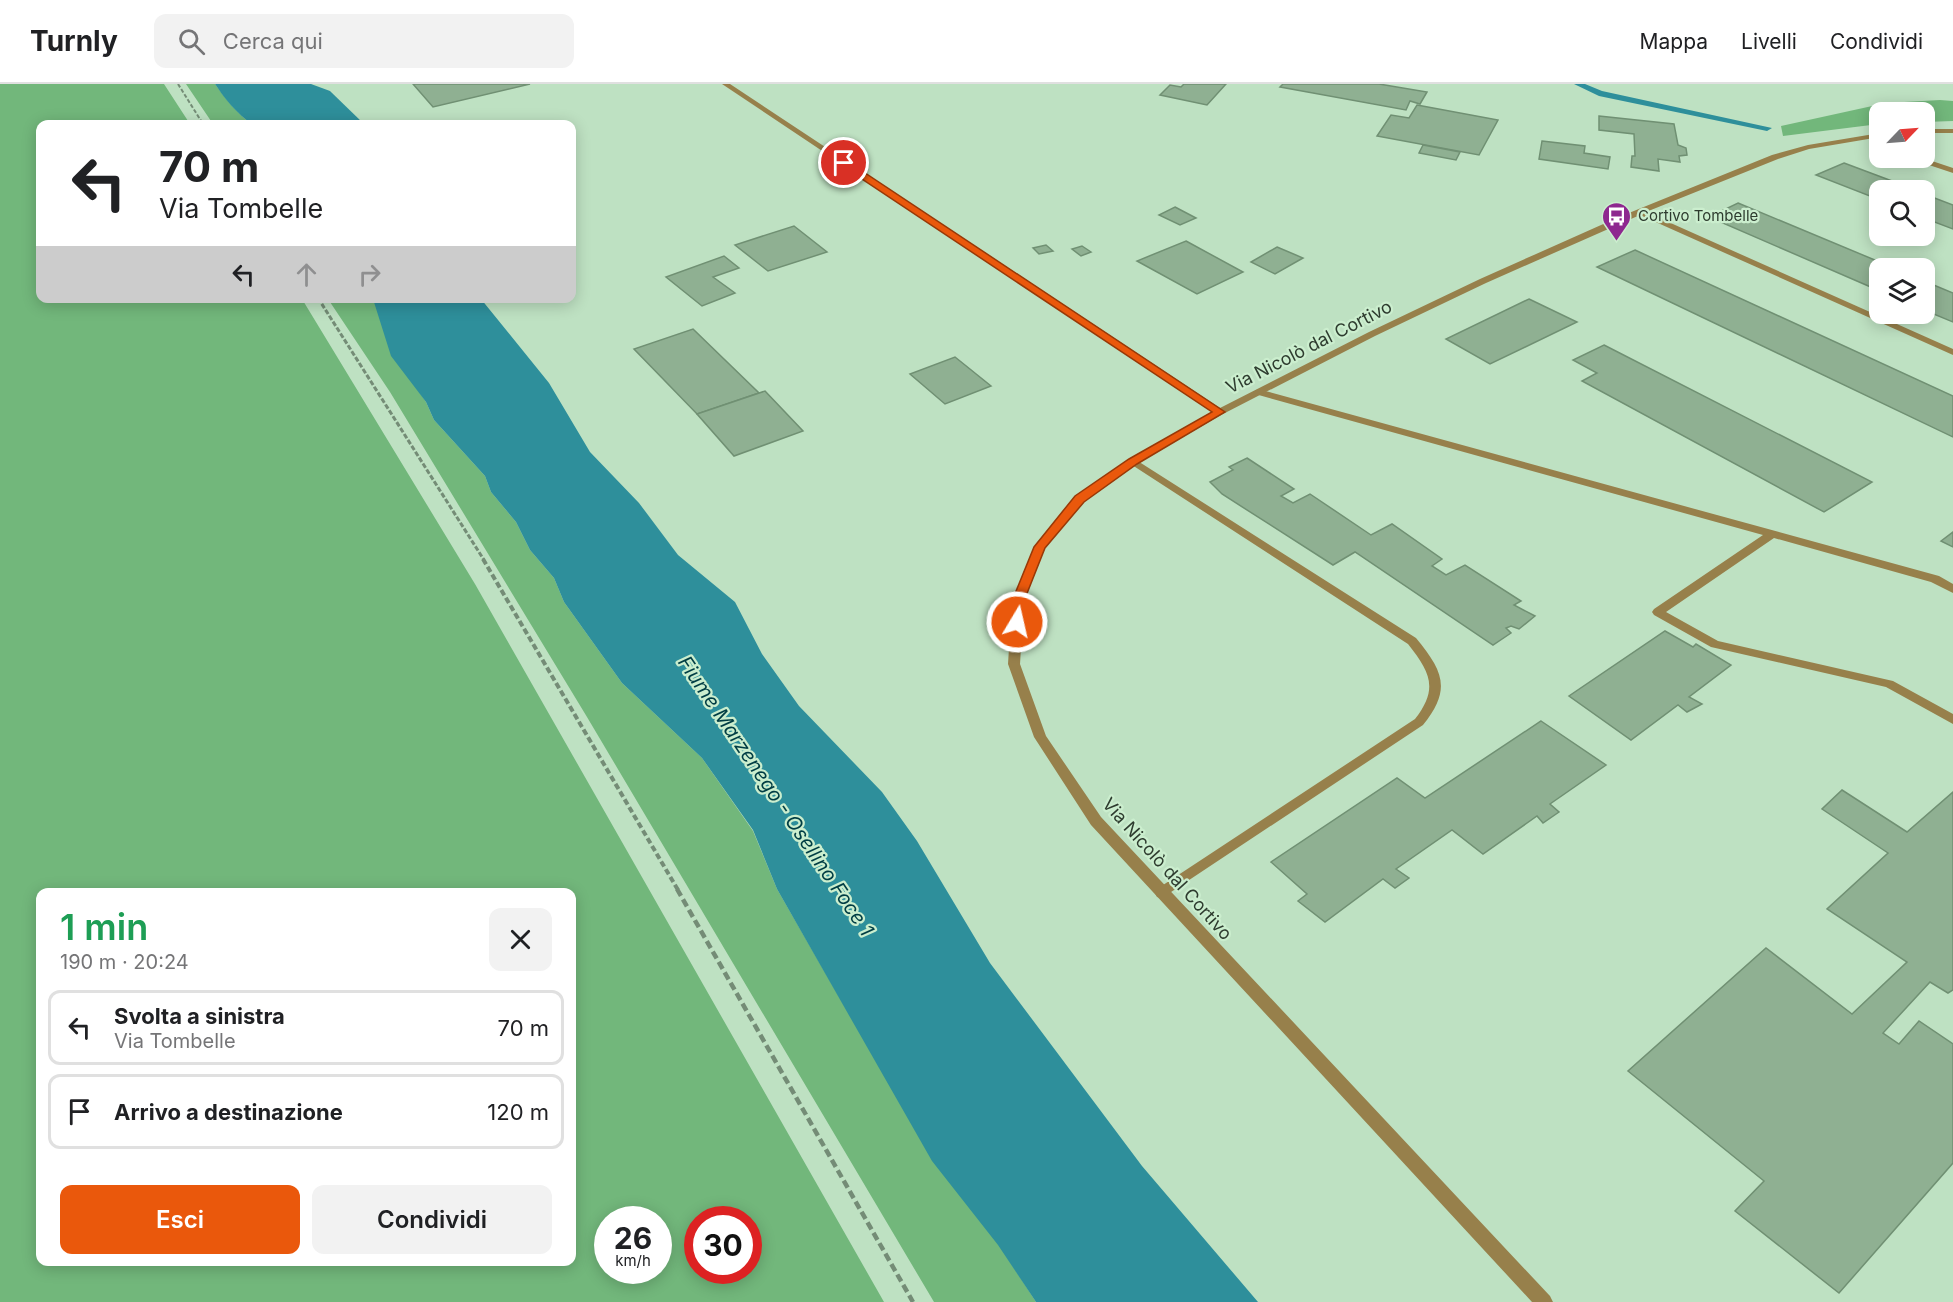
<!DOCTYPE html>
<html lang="it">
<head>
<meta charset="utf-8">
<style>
  :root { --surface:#fff; --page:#f2f2f2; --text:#202124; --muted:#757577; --line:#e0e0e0; --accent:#ea580c }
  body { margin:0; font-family:Inter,sans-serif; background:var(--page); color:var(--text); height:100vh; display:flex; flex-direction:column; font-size:22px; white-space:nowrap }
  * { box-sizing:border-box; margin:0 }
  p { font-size:20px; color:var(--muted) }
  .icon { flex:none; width:33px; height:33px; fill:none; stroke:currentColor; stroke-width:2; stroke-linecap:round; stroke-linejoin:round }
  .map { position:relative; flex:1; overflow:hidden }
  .panel { position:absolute; left:36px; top:804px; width:540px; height:378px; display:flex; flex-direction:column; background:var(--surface); border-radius:12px; box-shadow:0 3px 15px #0003 }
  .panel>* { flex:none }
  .hud { position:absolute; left:36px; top:36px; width:540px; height:183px; border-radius:12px; box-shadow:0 3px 15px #0003; background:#fff; color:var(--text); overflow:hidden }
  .needle { width:39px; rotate:65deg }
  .buttons { position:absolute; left:1869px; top:18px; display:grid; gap:12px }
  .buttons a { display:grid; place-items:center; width:66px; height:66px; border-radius:12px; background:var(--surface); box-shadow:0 3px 15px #0003; font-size:30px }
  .speed { position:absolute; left:594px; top:1122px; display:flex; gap:12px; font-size:30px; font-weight:700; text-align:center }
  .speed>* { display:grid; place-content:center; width:78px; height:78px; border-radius:50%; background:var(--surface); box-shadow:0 3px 15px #0003; line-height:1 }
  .speed small { font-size:15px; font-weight:400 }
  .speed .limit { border:9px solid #d22; background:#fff; color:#111 }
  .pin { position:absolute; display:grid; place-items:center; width:51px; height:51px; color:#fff; margin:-26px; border:3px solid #fff; border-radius:50%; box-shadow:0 2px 6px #0007 }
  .me { position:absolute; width:66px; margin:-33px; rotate:9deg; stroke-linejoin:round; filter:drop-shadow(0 0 4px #0008) }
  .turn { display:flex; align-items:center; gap:21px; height:126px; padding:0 24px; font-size:27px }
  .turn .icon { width:78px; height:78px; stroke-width:2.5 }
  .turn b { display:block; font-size:42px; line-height:51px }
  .lanes { display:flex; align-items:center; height:57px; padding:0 24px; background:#0003; justify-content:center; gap:30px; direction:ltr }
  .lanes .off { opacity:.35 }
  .round { display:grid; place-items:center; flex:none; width:63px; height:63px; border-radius:12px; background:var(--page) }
  .headline { display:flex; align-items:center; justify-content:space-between; height:102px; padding:0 24px }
  h1 { font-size:36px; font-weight:600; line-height:45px; color:#1e9e55 }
  .button { display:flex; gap:12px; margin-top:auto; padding:12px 24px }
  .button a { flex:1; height:69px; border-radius:12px; background:var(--accent); color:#fff; font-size:24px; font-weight:600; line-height:69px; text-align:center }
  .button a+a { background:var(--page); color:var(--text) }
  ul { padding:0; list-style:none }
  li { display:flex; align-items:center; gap:18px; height:75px; margin:0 12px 9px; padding:0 12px; border:3px solid var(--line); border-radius:12px }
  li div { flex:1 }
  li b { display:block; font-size:22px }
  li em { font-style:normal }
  header { display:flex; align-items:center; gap:36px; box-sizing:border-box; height:84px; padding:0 30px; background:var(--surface); border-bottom:2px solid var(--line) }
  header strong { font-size:28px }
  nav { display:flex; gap:33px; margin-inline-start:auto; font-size:21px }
  .search { width:420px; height:54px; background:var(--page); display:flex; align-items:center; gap:15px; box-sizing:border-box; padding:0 21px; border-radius:12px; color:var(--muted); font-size:22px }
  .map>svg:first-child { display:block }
  .green { fill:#72b77b; fill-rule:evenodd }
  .water { fill:#2e8f9b }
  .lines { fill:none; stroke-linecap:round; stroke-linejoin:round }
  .stream { fill:#2e8f9b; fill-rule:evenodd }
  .building { fill:#8fb092; stroke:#709073; stroke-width:1.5 }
  .path-far3 { stroke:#748c76; stroke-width:2; stroke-dasharray:4 2; stroke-linecap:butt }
  .path-far2 { stroke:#748c76; stroke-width:3; stroke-dasharray:5 2; stroke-linecap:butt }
  .path-far1 { stroke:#748c76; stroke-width:4; stroke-dasharray:6 3; stroke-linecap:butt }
  .path { stroke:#748c76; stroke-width:4.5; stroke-dasharray:8 4; stroke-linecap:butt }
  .service { fill:#97804b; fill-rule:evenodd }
  .pedestrian { fill:#97804b; fill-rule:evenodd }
  .minor { fill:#97804b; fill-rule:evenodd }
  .route { fill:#ea580c; stroke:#983908; stroke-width:1.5 }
  .labels { text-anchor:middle; stroke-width:4.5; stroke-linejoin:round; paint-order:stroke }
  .far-poi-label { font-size:15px; fill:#2e3c2f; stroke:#cbeece; text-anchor:start }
  .street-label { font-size:18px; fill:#2e3c2f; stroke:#cbeece }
  .water-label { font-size:20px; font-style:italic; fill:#003d44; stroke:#cbeece }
</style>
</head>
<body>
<header>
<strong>Turnly</strong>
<div class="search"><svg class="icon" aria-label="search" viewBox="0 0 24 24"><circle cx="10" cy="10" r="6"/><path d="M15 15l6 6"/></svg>Cerca qui</div>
<nav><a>Mappa</a><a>Livelli</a><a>Condividi</a></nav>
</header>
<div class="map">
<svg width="1953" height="1218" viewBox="0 0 1953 1218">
  <rect width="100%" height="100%" fill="#bee1c2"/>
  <g class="green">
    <path d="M 0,0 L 164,0 L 190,40 L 40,40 L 40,214 L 302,215 L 475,500 L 884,1218 L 0,1218 ZM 40,808 L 572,808 L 572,1178 L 40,1178 ZM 608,1136 L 658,1136 L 658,1186 L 608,1186 ZM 698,1136 L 748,1136 L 748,1186 L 698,1186 Z"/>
    <path d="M 186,0 L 215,0 C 225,14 238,31 252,40 L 213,40 Z"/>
    <path d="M 1940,16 L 1953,17 L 1953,37 L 1925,38 L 1924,28 L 1880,28 L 1879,40 L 1783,52 L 1781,42 L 1886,19 Z"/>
    <path d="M 328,215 L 373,215 L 413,299 L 426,318 L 434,336 L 485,392 L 491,408 L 516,438 L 530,466 L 554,494 L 564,518 L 622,599 L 702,674 L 753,747 L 777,805 L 845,923 L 1036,1218 L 934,1218 L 587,633 L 390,308 Z"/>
  </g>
  <g class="water">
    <path d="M 215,0 L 311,0 L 330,7 L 364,40 L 252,40 C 238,31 224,14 215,0 Z"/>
    <path d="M 373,215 L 481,215 L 549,299 L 590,368 L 639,419 L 678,471 L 735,518 L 762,570 L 799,622 L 882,708 L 917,757 L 990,879 L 1142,1082 L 1258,1218 L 1036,1218 L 998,1161 L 932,1077 L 777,805 L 753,746 L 702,674 L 622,599 L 564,518 L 554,494 L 530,466 L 516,438 L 491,408 L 485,392 L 434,336 L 426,318 L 391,272 Z"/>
  </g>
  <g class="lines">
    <path class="stream" d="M 1574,0 L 1585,0 L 1602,7 L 1772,44 L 1767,47 L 1599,12 Z"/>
  </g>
  <g class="building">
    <path d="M 413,0 L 530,0 L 433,23 Z"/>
    <path d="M 1184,0 L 1226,0 L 1207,21 L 1160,11 L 1170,1 L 1181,3 Z"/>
    <path d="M 1283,0 L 1379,0 L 1427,8 L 1420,20 L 1410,17 L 1406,26 L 1280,3 Z"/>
    <path d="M 1417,21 L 1498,36 L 1479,71 L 1377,52 L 1391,31 L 1409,34 Z"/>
    <path d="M 1599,32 L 1674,40 L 1678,61 L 1686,64 L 1687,71 L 1679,72 L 1680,78 L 1658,75 L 1659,87 L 1631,83 L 1632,72 L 1635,72 L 1634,50 L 1599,46 Z"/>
    <path d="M 1542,57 L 1585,62 L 1584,69 L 1610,73 L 1608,85 L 1539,75 Z"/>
    <path d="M 1423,61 L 1460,68 L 1456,76 L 1419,69 Z"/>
    <path d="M 1844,79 L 1916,106 L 1880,106 L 1880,116 L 1816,91 Z"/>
    <path d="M 1924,110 L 1953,121 L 1953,145 L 1924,134 Z"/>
    <path d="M 1738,119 L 1894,184 L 1880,184 L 1880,207 L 1709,133 Z"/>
    <path d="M 1175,123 L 1196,134 L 1180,141 L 1159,131 Z"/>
    <path d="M 794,142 L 827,168 L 768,187 L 735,161 Z"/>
    <path d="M 1186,157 L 1243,188 L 1197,210 L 1137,177 Z"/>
    <path d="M 1046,161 L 1053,167 L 1039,170 L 1033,164 Z"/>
    <path d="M 1082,162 L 1091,168 L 1081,172 L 1072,165 Z"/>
    <path d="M 1277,163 L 1303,174 L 1275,190 L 1251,178 Z"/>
    <path d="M 1635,166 L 1953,312 L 1953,353 L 1597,183 Z"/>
    <path d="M 724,172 L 739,184 L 713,193 L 735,209 L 702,222 L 666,193 Z"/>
    <path d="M 1924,197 L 1953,209 L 1953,238 L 1924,226 Z"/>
    <path d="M 1529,215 L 1577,238 L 1490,280 L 1446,255 Z"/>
    <path d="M 693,245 L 759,309 L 697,330 L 634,265 Z"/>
    <path d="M 1604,261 L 1872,398 L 1824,428 L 1582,297 L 1597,289 L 1573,276 Z"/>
    <path d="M 955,273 L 991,302 L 945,320 L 910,290 Z"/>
    <path d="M 765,307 L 803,347 L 734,372 L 697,330 Z"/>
    <path d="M 1247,374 L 1294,405 L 1281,412 L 1293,419 L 1310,410 L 1371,451 L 1392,440 L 1442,475 L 1432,482 L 1446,491 L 1465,481 L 1521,517 L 1514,521 L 1535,532 L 1519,545 L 1511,542 L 1506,544 L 1511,549 L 1493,561 L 1355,468 L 1333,481 L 1222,410 L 1210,398 L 1233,386 L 1229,383 Z"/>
    <path d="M 1953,448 L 1953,463 L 1941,457 Z"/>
    <path d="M 1665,547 L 1693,563 L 1696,560 L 1731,581 L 1689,613 L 1702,620 L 1687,628 L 1678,621 L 1631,656 L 1569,612 Z"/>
    <path d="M 1541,637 L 1606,681 L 1550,720 L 1559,728 L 1543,739 L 1537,732 L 1483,770 L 1452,746 L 1396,785 L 1409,794 L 1395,804 L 1383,795 L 1325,838 L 1298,817 L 1307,810 L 1271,778 L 1397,694 L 1425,714 Z"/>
    <path d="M 1842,706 L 1907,748 L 1953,708 L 1953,906 L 1948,909 L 1930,898 L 1883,949 L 1899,960 L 1919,937 L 1953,960 L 1953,1079 L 1839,1209 L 1735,1127 L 1764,1097 L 1628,987 L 1766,864 L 1852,930 L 1907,878 L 1827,825 L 1888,769 L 1822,725 Z"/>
  </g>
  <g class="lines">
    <path class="path-far3" d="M 178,0 L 203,40"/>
    <path class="path-far2" d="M 318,214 L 484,476"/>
    <path class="path-far1" d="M 483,475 L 678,806"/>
    <path class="path" d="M 677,805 L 913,1218"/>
    <path class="service" d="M 1133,374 L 1416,554 C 1443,587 1452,605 1423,641 L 1162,814 L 1157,813 L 1155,809 L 1157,805 L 1415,635 C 1439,604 1430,588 1408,560 L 1129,379 L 1129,375 Z"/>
    <path class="pedestrian" d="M 1258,305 L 1939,492 L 1953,500 L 1953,509 L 1931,498 L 1774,454 L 1666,528 L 1718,557 L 1893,597 L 1953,630 L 1953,640 L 1886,603 L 1711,563 L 1654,531 L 1652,528 L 1654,525 L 1763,451 L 1255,310 L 1253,308 Z"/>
    <g class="minor">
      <path d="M 722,0 L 730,0 L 1220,324 L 1369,248 L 1480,195 L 1619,133 L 1772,71 L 1808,61 L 1880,49 L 1880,53 L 1809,65 L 1778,75 L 1646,128 L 1953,265 L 1953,271 L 1640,131 L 1486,199 L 1375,252 L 1223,330 L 1137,379 L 1084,417 L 1045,464 L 1024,517 L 1020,580 L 1046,652 L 1101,733 L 1550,1212 L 1553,1218 L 1532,1218 L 1091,741 L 1034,653 L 1008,580 L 1012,517 L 1035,463 L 1076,413 L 1129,375 L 1213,328 Z"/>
      <rect x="1924" y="45" width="29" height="4"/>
      <path d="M 1914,74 L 1923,74 L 1953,84 L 1953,89 L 1914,76 Z"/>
    </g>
  </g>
  <path class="route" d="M 841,77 L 847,77 L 1225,328 L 1137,380 L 1084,418 L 1045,464 L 1024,517 L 1021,541 L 1012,541 L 1012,517 L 1034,463 L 1075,412 L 1129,375 L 1212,328 L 841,81 Z"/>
  <defs>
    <symbol id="bus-pin" viewBox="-11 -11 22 30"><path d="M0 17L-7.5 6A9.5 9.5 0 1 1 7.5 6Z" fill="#8e288f" stroke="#cbeece"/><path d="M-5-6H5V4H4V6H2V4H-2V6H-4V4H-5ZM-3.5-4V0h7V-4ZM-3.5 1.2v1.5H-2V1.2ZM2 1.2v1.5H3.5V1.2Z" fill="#fff"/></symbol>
  </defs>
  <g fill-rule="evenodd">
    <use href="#bus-pin" x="1600" y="116" width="33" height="45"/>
  </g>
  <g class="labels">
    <g class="far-poi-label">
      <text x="1638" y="137">Cortivo Tombelle</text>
    </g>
    <g class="street-label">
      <text transform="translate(1309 263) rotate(-27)" y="6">Via Nicolò dal Cortivo</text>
      <text transform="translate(1167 785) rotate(48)" y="6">Via Nicolò dal Cortivo</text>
    </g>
    <g class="water-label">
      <text transform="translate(776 712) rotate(56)" y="7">Fiume Marzenego - Osellino Foce 1</text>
    </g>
  </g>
</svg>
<div class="buttons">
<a><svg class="needle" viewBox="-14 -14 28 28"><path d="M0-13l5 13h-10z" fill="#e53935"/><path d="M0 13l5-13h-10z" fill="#757577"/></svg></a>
<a><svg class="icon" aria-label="search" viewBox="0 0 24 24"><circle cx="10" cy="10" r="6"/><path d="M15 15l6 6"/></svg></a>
<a><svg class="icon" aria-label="layers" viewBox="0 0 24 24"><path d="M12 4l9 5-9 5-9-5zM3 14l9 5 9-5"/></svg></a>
</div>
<div class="speed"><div>26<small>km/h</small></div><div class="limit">30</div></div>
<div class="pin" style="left:844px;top:79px;background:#d93025"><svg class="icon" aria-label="arrive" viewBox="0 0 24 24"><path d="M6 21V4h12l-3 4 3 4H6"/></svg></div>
<svg class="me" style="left:1017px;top:538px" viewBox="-20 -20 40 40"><circle r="17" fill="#ea580c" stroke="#fff" stroke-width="3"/><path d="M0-11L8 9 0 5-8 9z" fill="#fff"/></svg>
<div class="hud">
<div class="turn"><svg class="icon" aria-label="left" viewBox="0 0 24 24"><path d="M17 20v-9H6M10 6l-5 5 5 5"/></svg><div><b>70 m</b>Via Tombelle</div></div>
<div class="lanes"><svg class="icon" aria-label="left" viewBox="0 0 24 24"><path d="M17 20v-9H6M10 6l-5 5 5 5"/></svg><svg class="icon off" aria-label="ahead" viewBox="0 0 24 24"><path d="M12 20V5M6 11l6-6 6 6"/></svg><svg class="icon off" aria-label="right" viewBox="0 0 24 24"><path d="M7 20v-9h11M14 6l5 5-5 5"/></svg></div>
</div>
<section class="panel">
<div class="headline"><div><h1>1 min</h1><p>190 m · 20:24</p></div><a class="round"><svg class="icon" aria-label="close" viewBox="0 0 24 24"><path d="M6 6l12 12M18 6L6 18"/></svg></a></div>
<ul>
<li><svg class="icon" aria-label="left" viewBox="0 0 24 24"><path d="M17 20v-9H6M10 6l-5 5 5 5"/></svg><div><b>Svolta a sinistra</b><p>Via Tombelle</p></div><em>70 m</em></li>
<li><svg class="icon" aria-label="arrive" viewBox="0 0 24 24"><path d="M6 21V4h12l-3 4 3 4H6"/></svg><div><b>Arrivo a destinazione</b></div><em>120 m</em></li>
</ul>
<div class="button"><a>Esci</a><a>Condividi</a></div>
</section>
</div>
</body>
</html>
